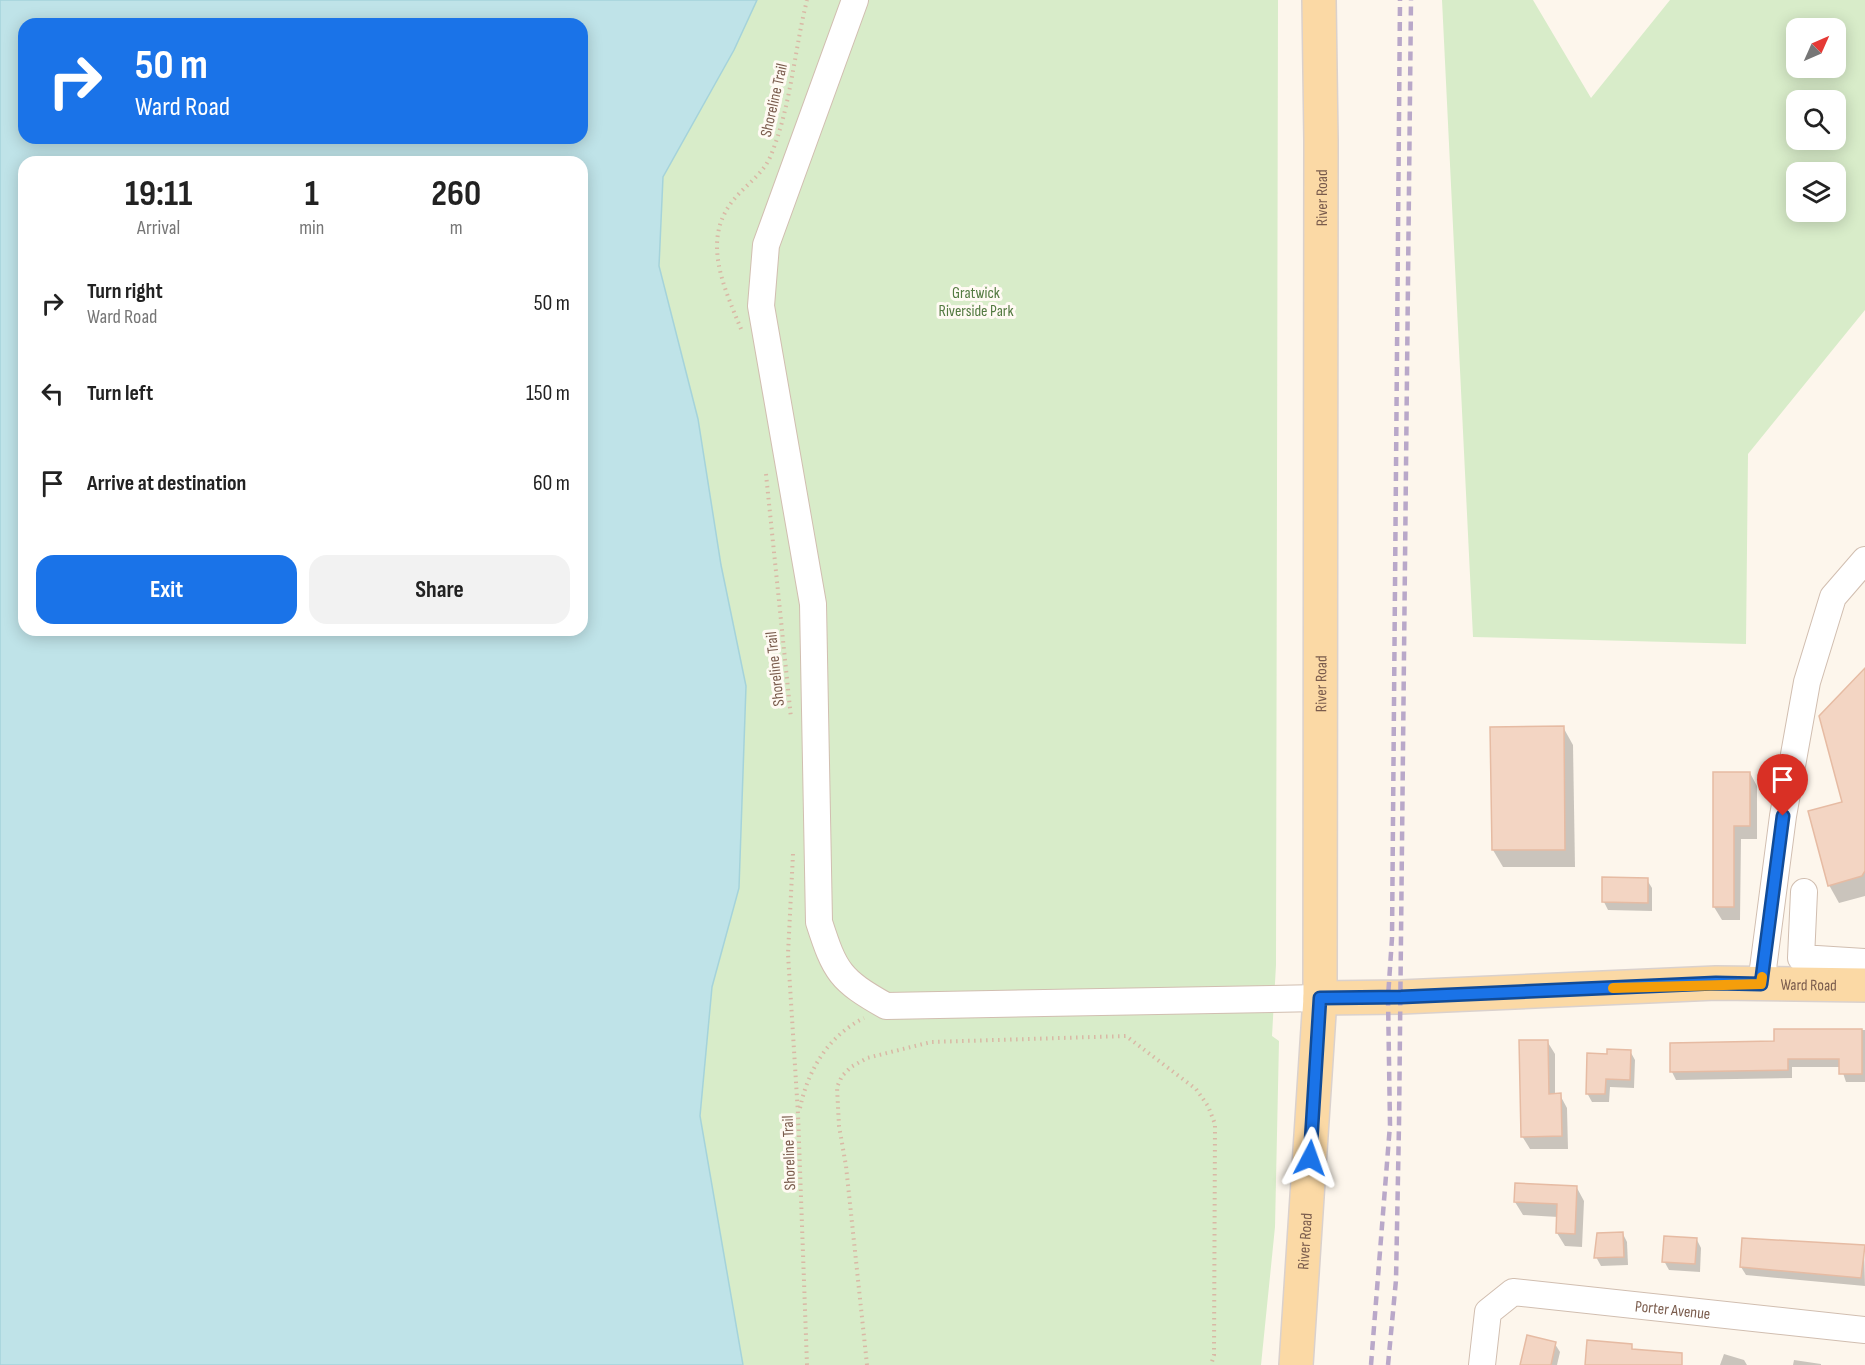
<!DOCTYPE html>
<html lang="en">
<head>
<meta charset="utf-8">
<style>
  :root { --surface:#fff; --page:#f2f2f2; --text:#222; --muted:#767676; --accent:#1a73e8 }
  body { margin:0; font-family:"Sofia Sans Condensed",sans-serif; background:var(--page); color:var(--text); height:100vh; display:flex; flex-direction:column; font-size:22px; white-space:nowrap }
  * { box-sizing:border-box; margin:0 }
  p { font-size:20px; color:var(--muted) }
  .icon { flex:none; width:33px; height:33px; fill:none; stroke:currentColor; stroke-width:2; stroke-linecap:round; stroke-linejoin:round }
  .map { position:relative; flex:1; overflow:hidden }
  .side { position:absolute; left:18px; top:156px; width:570px; height:480px; display:flex; flex-direction:column; background:var(--surface); border-radius:18px; box-shadow:0 3px 15px #0003 }
  .side>* { flex:none }
  .hud { position:absolute; left:18px; top:18px; width:570px; height:126px; border-radius:18px; box-shadow:0 3px 15px #0003; background:#1a73e8; color:#fff; overflow:hidden }
  .needle { width:39px; rotate:45deg }
  .tools { position:absolute; left:1786px; top:18px; display:grid; gap:12px }
  .tools a { display:grid; place-items:center; width:60px; height:60px; border-radius:12px; background:var(--surface); box-shadow:0 3px 15px #0003; font-size:30px }
  .pin { position:absolute; display:grid; place-items:center; width:51px; height:51px; color:#fff; margin:-62px -26px; border-radius:50% 50% 50% 0; rotate:-45deg; box-shadow:0 0 6px #0007 }
  .pin .icon { rotate:45deg }
  .me { position:absolute; width:66px; margin:-33px; rotate:4deg; stroke-linejoin:round; filter:drop-shadow(0 0 4px #0008) }
  .turn { display:flex; align-items:center; gap:21px; height:126px; padding:0 18px; font-size:27px }
  .turn .icon { width:78px; height:78px; stroke-width:2.5 }
  .turn b { display:block; font-size:42px; line-height:51px }
  .eta { display:flex; justify-content:space-evenly; align-items:center; height:102px; text-align:center }
  .eta b { font-size:36px; font-weight:700; line-height:42px }
  .cta { display:flex; gap:12px; margin-top:auto; padding:12px 18px }
  .cta a { flex:1; height:69px; border-radius:18px; background:var(--accent); color:#fff; font-size:24px; font-weight:700; line-height:69px; text-align:center }
  .cta a+a { background:var(--page); color:var(--text) }
  ul { padding:0; list-style:none }
  li { display:flex; align-items:center; gap:18px; height:90px; padding:0 18px }
  li div { flex:1 }
  li b { display:block; font-size:22px }
  li em { font-style:normal }
  .map>svg:first-child { display:block }
  .green { fill:#d8ecc9; fill-rule:evenodd }
  .water { fill:#bfe3e8; stroke:#a5d3da; stroke-width:1.5; fill-rule:evenodd }
  .shadow { fill:#0003 }
  .building { fill:#f3d5c3; stroke:#e6bba3; stroke-width:1.5 }
  .lines { fill:none; stroke-linecap:round; stroke-linejoin:round }
  .minor-casing { stroke:#d1beb0; stroke-width:28 }
  .major-casing { stroke:#dad1cd; stroke-width:36 }
  .path { stroke:#d9b8a5; stroke-width:4; stroke-dasharray:1.5 4.5; stroke-linecap:butt }
  .minor { stroke:#fff; stroke-width:26 }
  .major { stroke:#fbd9a5; stroke-width:33 }
  .rail { stroke:#b9a8c9; stroke-width:4.5; stroke-dasharray:9 6; stroke-linecap:butt }
  .route-casing { stroke:#114b97; stroke-width:15 }
  .route { stroke:#1a73e8; stroke-width:10 }
  .slow { stroke:#f59e0b; stroke-width:10 }
  .labels { text-anchor:middle; stroke-width:6; stroke-linejoin:round; paint-order:stroke }
  .street-label { font-size:16px; fill:#7a5c4d; stroke:#fffaf3 }
  .park-label { font-size:16px; fill:#537a41; stroke:#fffaf3 }
</style>
</head>
<body>
<div class="map">
<svg width="1865" height="1365" viewBox="0 0 1865 1365">
  <rect width="100%" height="100%" fill="#fdf6ec"/>
  <g class="green">
    <path d="M 757,0 L 1278,0 L 1276,965 L 1272,1036 L 1279,1041 L 1275,1227 L 1261,1365 L 743,1365 L 700,1116 L 712,987 L 739,888 L 746,686 L 721,565 L 698,419 L 659,266 L 663,177 L 734,50 Z"/>
    <path d="M 1442,0 L 1533,0 L 1591,98 L 1670,0 L 1865,0 L 1865,310 L 1748,454 L 1746,644 L 1473,637 ZM 1797,28 L 1836,28 L 1836,68 L 1797,68 ZM 1797,100 L 1836,100 L 1836,140 L 1797,140 ZM 1797,172 L 1836,172 L 1836,212 L 1797,212 Z"/>
  </g>
  <path class="water" d="M 0,0 L 757,0 L 734,50 L 663,177 L 659,266 L 698,419 L 721,565 L 746,686 L 739,888 L 712,987 L 700,1116 L 743,1365 L 0,1365 ZM 24,24 L 582,24 L 582,138 L 24,138 ZM 24,162 L 582,162 L 582,630 L 24,630 Z"/>
  <g class="shadow">
    <path d="M 1865,670 L 1865,896 L 1839,903 L 1829,885 Z"/>
    <path d="M 1563,727 L 1573,745 L 1575,867 L 1503,867 L 1493,850 Z"/>
    <path d="M 1714,773 L 1750,773 L 1757,786 L 1757,839 L 1741,839 L 1740,920 L 1722,920 L 1714,907 Z"/>
    <path d="M 1647,880 L 1652,888 L 1652,911 L 1608,910 L 1604,902 Z"/>
    <path d="M 1865,1030 L 1865,1082 L 1846,1082 L 1841,1067 L 1792,1067 L 1792,1078 L 1676,1080 L 1672,1072 L 1775,1042 L 1776,1031 Z"/>
    <path d="M 1547,1041 L 1555,1054 L 1555,1095 L 1560,1095 L 1567,1108 L 1568,1149 L 1530,1149 L 1522,1136 Z"/>
    <path d="M 1630,1051 L 1635,1060 L 1634,1088 L 1610,1087 L 1609,1102 L 1592,1102 L 1587,1093 L 1608,1055 Z"/>
    <path d="M 1577,1188 L 1584,1201 L 1582,1247 L 1565,1246 L 1557,1233 L 1558,1217 L 1523,1215 L 1515,1202 Z"/>
    <path d="M 1623,1234 L 1627,1242 L 1628,1265 L 1601,1266 L 1596,1257 Z"/>
    <path d="M 1697,1240 L 1701,1248 L 1700,1272 L 1669,1270 L 1664,1261 Z"/>
    <path d="M 1795,1241 L 1864,1247 L 1865,1286 L 1746,1275 L 1741,1267 L 1795,1244 Z"/>
    <path d="M 1555,1344 L 1560,1352 L 1557,1365 L 1522,1365 Z"/>
    <path d="M 1724,1354 L 1744,1360 L 1747,1365 L 1720,1365 Z"/>
    <path d="M 1794,1360 L 1821,1364 L 1821,1365 L 1793,1365 Z"/>
  </g>
  <g class="building">
    <path d="M 1865,668 L 1865,871 L 1862,876 L 1828,886 L 1808,811 L 1842,802 L 1819,716 Z"/>
    <path d="M 1564,726 L 1565,850 L 1492,850 L 1490,727 Z"/>
    <path d="M 1713,772 L 1750,772 L 1750,826 L 1734,826 L 1734,907 L 1713,907 Z"/>
    <path d="M 1602,877 L 1648,878 L 1648,903 L 1602,902 Z"/>
    <path d="M 1774,1029 L 1862,1029 L 1862,1074 L 1839,1074 L 1839,1059 L 1788,1059 L 1788,1070 L 1670,1072 L 1670,1043 L 1774,1041 Z"/>
    <path d="M 1519,1040 L 1548,1040 L 1549,1094 L 1561,1093 L 1562,1136 L 1521,1137 Z"/>
    <path d="M 1607,1049 L 1631,1050 L 1630,1080 L 1606,1079 L 1605,1094 L 1586,1094 L 1587,1053 L 1607,1054 Z"/>
    <path d="M 1515,1183 L 1577,1186 L 1575,1234 L 1556,1233 L 1557,1204 L 1514,1202 Z"/>
    <path d="M 1623,1232 L 1624,1257 L 1594,1258 L 1597,1233 Z"/>
    <path d="M 1664,1236 L 1697,1238 L 1695,1264 L 1662,1262 Z"/>
    <path d="M 1742,1238 L 1865,1245 L 1861,1278 L 1740,1267 Z"/>
    <path d="M 1527,1335 L 1556,1342 L 1551,1365 L 1520,1365 Z"/>
    <path d="M 1587,1340 L 1632,1344 L 1632,1349 L 1682,1353 L 1682,1365 L 1585,1365 Z"/>
  </g>
  <g class="lines">
    <defs>
      <g id="minor">
        <path d="M 855,0 L 766,245 L 761,306 L 813,604 L 819,922 C 835,972 840,980 886,1006 L 1320,998"/>
        <path d="M 1804,892 L 1801,958 L 1865,962"/>
        <path d="M 1761,984 L 1783,816 L 1807,682 L 1833,597 L 1865,560"/>
        <path id="s1" d="M 1482,1365 L 1488,1312 L 1513,1292 L 1865,1330"/>
      </g>
      <g id="major">
        <path id="s2" d="M 1320,998 L 1401,997 L 1716,983 L 1865,985"/>
        <path id="s3" d="M 1296,1365 L 1320,998 L 1321,141 L 1319,0"/>
      </g>
    </defs>
    <use href="#minor" class="minor-casing"/>
    <use href="#major" class="major-casing"/>
    <g class="path">
      <path d="M 741,329 C 723,285 700,237 736,197 C 748,183 764,173 771,155 C 791,106 794,52 807,0"/>
      <path d="M 766,474 L 791,718"/>
      <path d="M 793,854 L 788,954 L 798,1114 L 807,1365"/>
      <path d="M 800,1108 C 808,1070 828,1036 864,1018"/>
      <path d="M 867,1365 L 846,1166 L 839,1126 L 837,1087 L 842,1076 L 851,1067 L 867,1058 L 931,1042 L 1126,1036 L 1196,1089 L 1208,1106 L 1215,1124 L 1214,1355 L 1211,1365"/>
    </g>
    <use href="#minor" class="minor"/>
    <use href="#major" class="major"/>
    <g class="rail">
      <path d="M 1371,1365 L 1390,1125 L 1388,997 L 1392,938 L 1400,0"/>
      <path d="M 1388,1365 L 1396,1280 L 1399,1124 L 1411,0"/>
    </g>
  </g>
  <g class="lines">
    <defs>
      <path id="route" d="M 1310,1158 L 1320,998 L 1401,997 L 1716,983 L 1761,984 L 1783,816"/>
    </defs>
    <use href="#route" class="route-casing"/>
    <use href="#route" class="route"/>
    <path class="slow" d="M 1613,988 L 1761,984 L 1762,977"/>
  </g>
  <g class="labels">
    <g class="street-label">
      <text transform="translate(773 100) rotate(-77)" y="6">Shoreline Trail</text>
      <text dy="6" stroke="none"><textPath href="#s3" startOffset="1168">River Road</textPath></text>
      <text transform="translate(774 669) rotate(-96)" y="6">Shoreline Trail</text>
      <text dy="6" stroke="none"><textPath href="#s3" startOffset="682">River Road</textPath></text>
      <text dy="6" stroke="none"><textPath href="#s2" startOffset="489">Ward Road</textPath></text>
      <text transform="translate(788 1153) rotate(-92)" y="6">Shoreline Trail</text>
      <text dy="6" stroke="none"><textPath href="#s3" startOffset="124">River Road</textPath></text>
      <text dy="6" stroke="none"><textPath href="#s1" startOffset="246">Porter Avenue</textPath></text>
    </g>
    <g class="park-label">
      <text x="976" y="298">Gratwick<tspan x="976" dy="18">Riverside Park</tspan></text>
    </g>
  </g>
</svg>
<div class="tools">
<a><svg class="needle" viewBox="-14 -14 28 28"><path d="M0-13l5 13h-10z" fill="#e53935"/><path d="M0 13l5-13h-10z" fill="#767676"/></svg></a>
<a><svg class="icon" aria-label="search" viewBox="0 0 24 24"><circle cx="10" cy="10" r="6"/><path d="M15 15l6 6"/></svg></a>
<a><svg class="icon" aria-label="layers" viewBox="0 0 24 24"><path d="M12 4l9 5-9 5-9-5zM3 14l9 5 9-5"/></svg></a>
</div>
<div class="pin" style="left:1783px;top:816px;background:#d93025"><svg class="icon" aria-label="arrive" viewBox="0 0 24 24"><path d="M6 21V4h12l-3 4 3 4H6"/></svg></div>
<svg class="me" style="left:1310px;top:1158px" viewBox="-20 -20 40 40"><path d="M0-17L14 15 0 8-14 15z" fill="#1a73e8" stroke="#fff" stroke-width="4"/></svg>
<div class="hud">
<div class="turn"><svg class="icon" aria-label="right" viewBox="0 0 24 24"><path d="M7 20v-9h11M14 6l5 5-5 5"/></svg><div><b>50 m</b>Ward Road</div></div>
</div>
<section class="side">
<div class="eta">
<div><b>19:11</b><p>Arrival</p></div>
<div><b>1</b><p>min</p></div>
<div><b>260</b><p>m</p></div>
</div>
<ul>
<li><svg class="icon" aria-label="right" viewBox="0 0 24 24"><path d="M7 20v-9h11M14 6l5 5-5 5"/></svg><div><b>Turn right</b><p>Ward Road</p></div><em>50 m</em></li>
<li><svg class="icon" aria-label="left" viewBox="0 0 24 24"><path d="M17 20v-9H6M10 6l-5 5 5 5"/></svg><div><b>Turn left</b></div><em>150 m</em></li>
<li><svg class="icon" aria-label="arrive" viewBox="0 0 24 24"><path d="M6 21V4h12l-3 4 3 4H6"/></svg><div><b>Arrive at destination</b></div><em>60 m</em></li>
</ul>
<div class="cta"><a>Exit</a><a>Share</a></div>
</section>
</div>
</body>
</html>
